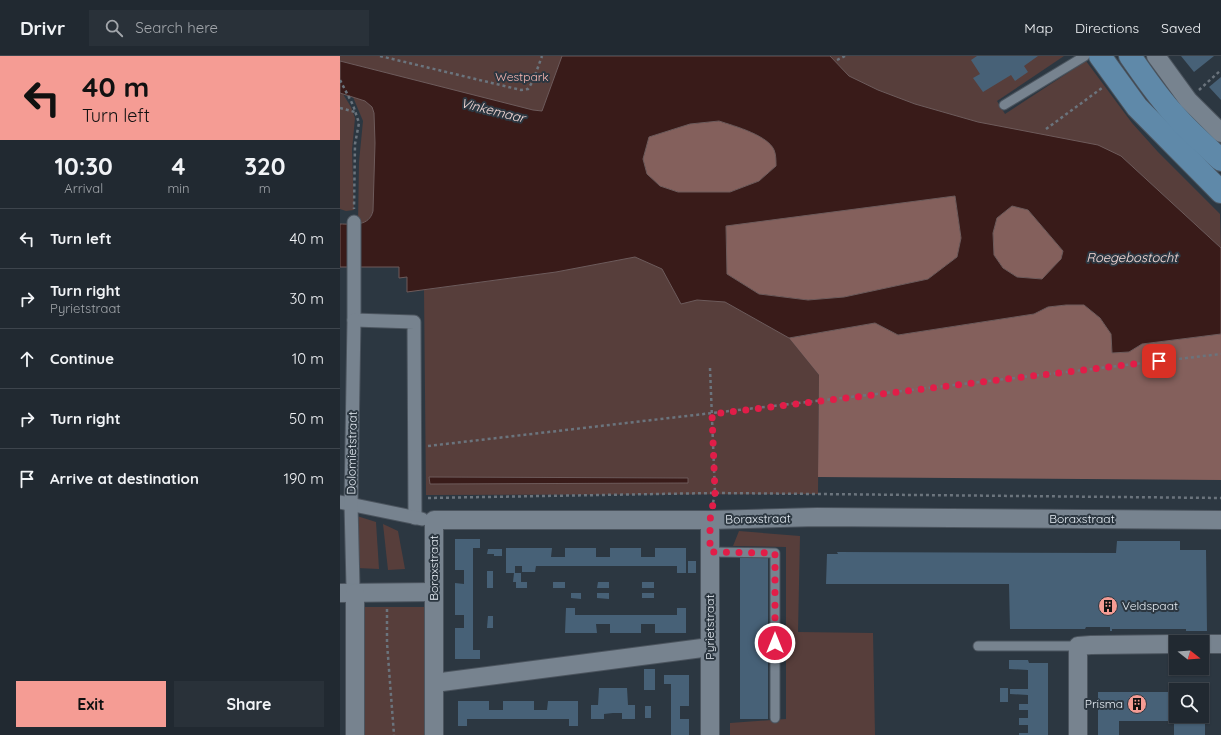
<!DOCTYPE html>
<html lang="en">
<head>
<meta charset="utf-8">
<style>
  :root { --surface:#212931; --page:#293139; --text:#f1f3f6; --muted:#a2a6ab; --line:#3e454d; --accent:#f59c94 }
  body { margin:0; font-family:Quicksand,sans-serif; background:var(--page); color:var(--text); height:100vh; display:flex; flex-direction:column; font-size:15px; white-space:nowrap }
  * { box-sizing:border-box; margin:0 }
  p { font-size:13px; color:var(--muted) }
  .icon { flex:none; width:22px; height:22px; fill:none; stroke:currentColor; stroke-width:2; stroke-linecap:round; stroke-linejoin:round }
  .map { position:relative; flex:1; overflow:hidden }
  .drawer { display:flex; flex-direction:column; background:var(--surface); width:340px }
  .drawer>* { flex:none }
  .hud { background:#f59c94; color:#111; overflow:hidden }
  .needle { width:26px; rotate:107deg }
  .buttons { position:absolute; left:829px; top:579px; display:grid; gap:8px }
  .buttons a { display:grid; place-items:center; width:40px; height:40px; border-radius:0px; background:var(--surface); box-shadow:0 1px 3px #0004,0 0 0 1px var(--line); font-size:20px }
  .pin { position:absolute; display:grid; place-items:center; width:34px; height:34px; color:#fff; margin:-17px; border-radius:8px; box-shadow:0 2px 6px #0006 }
  .me { position:absolute; width:44px; margin:-22px; rotate:0deg; stroke-linejoin:round; filter:drop-shadow(0 0 3px #0008) }
  .turn { display:flex; align-items:center; gap:14px; height:84px; padding:0 16px; font-size:18px }
  .turn .icon { width:52px; height:52px; stroke-width:2.5 }
  .turn b { display:block; font-size:28px; line-height:34px }
  .eta { display:flex; justify-content:space-evenly; align-items:center; height:68px; text-align:center }
  .eta b { font-size:24px; font-weight:700; line-height:28px }
  .action { display:flex; gap:8px; margin-top:auto; padding:8px 16px }
  .action a { flex:1; height:46px; border-radius:0px; background:var(--accent); color:#111; font-size:16px; font-weight:700; line-height:46px; text-align:center }
  .action a+a { background:var(--page); color:var(--text) }
  ul { padding:0; list-style:none }
  li { display:flex; align-items:center; gap:12px; height:60px; padding:0 16px; border-top:1px solid var(--line) }
  li div { flex:1 }
  li b { display:block; font-size:15px }
  li em { font-style:normal }
  header { display:flex; align-items:center; gap:24px; box-sizing:border-box; height:56px; padding:0 20px; background:var(--surface); border-bottom:1px solid var(--line) }
  header strong { font-size:19px }
  nav { display:flex; gap:22px; margin-inline-start:auto; font-size:14px }
  .search { width:280px; height:36px; background:var(--page); display:flex; align-items:center; gap:10px; box-sizing:border-box; padding:0 14px; border-radius:0px; color:var(--muted); font-size:15px }
  main { display:flex; flex:1; min-height:0 }
  .map>svg:first-child { display:block }
  .green { fill:#573e3b; fill-rule:evenodd }
  .forest { fill:#84605c }
  .water { fill:#391b19; stroke:#6e5b5b; fill-rule:evenodd }
  .building { fill:#476177 }
  .lines { fill:none; stroke-linecap:round; stroke-linejoin:round }
  .service-casing { stroke:#4b545e; stroke-width:11 }
  .pedestrian-casing { stroke:#4b545e; stroke-width:15 }
  .minor-casing { stroke:#4b545e; stroke-width:20 }
  .secondary-casing { stroke:#4b545e; stroke-width:24 }
  .path { stroke:#6b747d; stroke-width:2.5; stroke-dasharray:3 3; stroke-linecap:butt }
  .service { stroke:#77838f; stroke-width:9 }
  .pedestrian { stroke:#77838f; stroke-width:13 }
  .minor { stroke:#77838f; stroke-width:18 }
  .secondary { stroke:#5f89a9; stroke-width:22 }
  .route { stroke:#e11d48; stroke-width:7; stroke-dasharray:0 12.6 }
  .labels { text-anchor:middle; stroke-width:4; stroke-linejoin:round; paint-order:stroke }
  .park-label { font-size:12px; fill:#fdbab4; stroke:#2c3741 }
  .street-label { font-size:12px; fill:#e8eff6; stroke:#2c3741 }
  .poi-label { font-size:12px; fill:#e8eff6; stroke:#2c3741; text-anchor:start }
  .water-label { font-size:13px; font-style:italic; fill:#f8dcd9; stroke:#2c3741 }
</style>
</head>
<body>
<header>
<strong>Drivr</strong>
<div class="search"><svg class="icon" aria-label="search" viewBox="0 0 24 24"><circle cx="10" cy="10" r="6"/><path d="M15 15l6 6"/></svg>Search here</div>
<nav><a>Map</a><a>Directions</a><a>Saved</a></nav>
</header>
<main>
<section class="drawer">
<div class="hud">
<div class="turn"><svg class="icon" aria-label="left" viewBox="0 0 24 24"><path d="M17 20v-9H6M10 6l-5 5 5 5"/></svg><div><b>40 m</b>Turn left</div></div>
</div>
<div class="eta">
<div><b>10:30</b><p>Arrival</p></div>
<div><b>4</b><p>min</p></div>
<div><b>320</b><p>m</p></div>
</div>
<ul>
<li><svg class="icon" aria-label="left" viewBox="0 0 24 24"><path d="M17 20v-9H6M10 6l-5 5 5 5"/></svg><div><b>Turn left</b></div><em>40 m</em></li>
<li><svg class="icon" aria-label="right" viewBox="0 0 24 24"><path d="M7 20v-9h11M14 6l5 5-5 5"/></svg><div><b>Turn right</b><p>Pyrietstraat</p></div><em>30 m</em></li>
<li><svg class="icon" aria-label="ahead" viewBox="0 0 24 24"><path d="M12 20V5M6 11l6-6 6 6"/></svg><div><b>Continue</b></div><em>10 m</em></li>
<li><svg class="icon" aria-label="right" viewBox="0 0 24 24"><path d="M7 20v-9h11M14 6l5 5-5 5"/></svg><div><b>Turn right</b></div><em>50 m</em></li>
<li><svg class="icon" aria-label="arrive" viewBox="0 0 24 24"><path d="M6 21V4h12l-3 4 3 4H6"/></svg><div><b>Arrive at destination</b></div><em>190 m</em></li>
</ul>
<div class="action"><a>Exit</a><a>Share</a></div>
</section>
<div class="map">
<svg width="881" height="679" viewBox="0 0 881 679">
  <rect width="100%" height="100%" fill="#2c3741"/>
  <g class="green">
    <path d="M 0,0 L 222,0 L 202,55 L 193,54 L 0,5 Z"/>
    <path d="M 490,0 L 724,0 L 657,45 L 665,58 L 746,5 L 792,67 L 818,96 L 880,158 L 881,192 L 781,100 L 638,66 L 575,48 L 538,34 L 509,20 Z"/>
    <path d="M 0,37 L 3,38 L 11,51 L 15,62 L 12,94 L 14,154 L 6,155 L 0,153 Z"/>
    <path d="M 13,41 C 20,43 28,45 32,51 C 39,63 34,133 34,151 C 32,161 28,166 18,168 L 19,106 L 23,65 Z"/>
    <path d="M 295,201 L 322,213 L 341,248 L 357,244 L 385,246 L 449,282 L 479,319 L 478,438 L 86,439 L 84,234 L 216,216 ZM 90,421 L 347,422 L 348,427 L 89,422 Z"/>
    <path d="M 17,460 L 36,466 L 39,513 L 17,512 Z"/>
    <path d="M 43,468 L 58,475 L 65,513 L 48,514 Z"/>
    <path d="M 399,475 L 460,480 L 458,576 L 533,577 L 535,679 L 390,679 L 390,667 L 446,663 L 446,491 L 393,490 Z"/>
    <path d="M 20,551 L 85,551 L 85,679 L 21,679 Z"/>
  </g>
  <g class="forest">
    <path d="M 379,65 C 394,70 432,80 436,97 C 436,101 436,106 436,110 L 419,125 L 390,136 L 338,136 L 320,130 L 307,118 L 303,103 L 309,81 L 350,68 Z"/>
    <path d="M 615,140 L 621,182 L 617,201 L 588,223 L 504,241 L 468,244 L 419,238 L 387,218 L 386,169 Z"/>
    <path d="M 672,150 L 688,154 L 723,195 L 721,203 L 702,223 L 677,221 L 663,212 L 654,199 L 653,177 L 657,162 Z"/>
    <path d="M 726,249 L 744,249 L 760,262 L 771,278 L 772,297 L 789,296 L 802,288 L 881,278 L 881,424 L 478,421 L 479,319 L 449,282 L 535,267 L 558,279 L 694,258 L 708,251 Z"/>
  </g>
  <g class="water">
    <path d="M 222,0 L 490,0 L 509,20 L 538,34 L 575,48 L 638,66 L 758,89 L 781,100 L 881,192 L 881,278 L 802,288 L 789,296 L 772,297 L 771,278 L 760,262 L 744,249 L 726,249 L 708,251 L 694,258 L 558,279 L 535,267 L 449,282 L 385,246 L 357,244 L 341,248 L 322,213 L 295,201 L 216,216 L 67,236 L 67,221 L 59,222 L 59,211 L 0,211 L 0,168 C 13,168 29,171 33,155 L 35,87 L 34,57 L 32,51 L 25,45 L 0,37 L 0,5 L 193,54 L 202,55 ZM 379,65 C 394,70 432,80 435,97 C 436,101 436,106 436,110 L 419,125 L 390,136 L 338,136 L 320,130 L 307,118 L 303,103 L 309,81 L 350,68 ZM 615,140 L 621,182 L 617,201 L 588,223 L 504,241 L 468,244 L 419,238 L 387,218 L 386,170 ZM 672,150 L 688,154 L 723,195 L 721,203 L 702,223 L 677,221 L 663,212 L 654,199 L 653,177 L 657,162 Z"/>
    <path d="M 89,421 L 348,422 L 348,427 L 90,428 Z"/>
  </g>
  <g class="building">
    <path d="M 637,0 L 698,0 L 684,10 L 688,16 L 675,25 L 671,19 L 643,36 L 633,22 L 640,18 L 631,4 Z"/>
    <path d="M 841,0 L 874,0 L 854,16 Z"/>
    <path d="M 881,21 L 881,44 L 869,31 Z"/>
    <path d="M 115,483 L 140,483 L 140,492 L 133,492 L 133,594 L 140,594 L 140,603 L 115,603 L 115,572 L 124,572 L 124,559 L 115,559 L 115,527 L 124,528 L 124,514 L 115,514 Z"/>
    <path d="M 777,485 L 840,485 L 840,494 L 866,494 L 867,575 L 846,575 L 846,573 L 772,573 L 772,575 L 770,575 L 770,571 L 746,571 L 745,573 L 670,573 L 669,528 L 486,528 L 487,498 L 498,498 L 497,496 L 776,497 Z"/>
    <path d="M 166,492 L 212,492 L 211,501 L 225,501 L 225,492 L 256,492 L 256,501 L 270,501 L 270,492 L 301,492 L 301,501 L 315,501 L 315,492 L 346,492 L 346,517 L 337,517 L 337,510 L 196,510 L 195,516 L 182,516 L 182,510 L 175,510 L 175,517 L 166,517 Z"/>
    <path d="M 148,493 L 162,493 L 162,500 L 154,500 L 154,498 L 147,498 Z"/>
    <rect x="400" y="501" width="28" height="162"/>
    <rect x="348" y="505" width="8" height="12"/>
    <rect x="147" y="515" width="6" height="17"/>
    <path d="M 174,517 L 181,517 L 181,526 L 187,526 L 187,532 L 176,532 L 176,526 L 173,526 Z"/>
    <rect x="213" y="526" width="12" height="6"/>
    <path d="M 258,526 L 269,526 L 269,532 L 257,532 Z"/>
    <rect x="302" y="526" width="12" height="6"/>
    <path d="M 231,537 L 241,537 L 241,543 L 231,542 Z"/>
    <path d="M 257,537 L 269,537 L 269,543 L 257,542 Z"/>
    <rect x="302" y="537" width="12" height="5"/>
    <path d="M 226,552 L 235,552 L 235,559 L 337,559 L 337,552 L 346,552 L 346,577 L 315,577 L 315,568 L 301,568 L 301,577 L 270,577 L 270,568 L 256,568 L 257,577 L 225,577 Z"/>
    <path d="M 148,560 L 153,560 L 153,572 L 147,572 Z"/>
    <path d="M 669,604 L 688,604 L 689,607 L 708,607 L 708,679 L 679,679 L 679,677 L 688,677 L 688,669 L 679,669 L 679,662 L 688,662 L 688,654 L 679,654 L 679,648 L 688,648 L 688,639 L 670,638 L 670,633 L 688,633 L 688,614 L 669,613 Z"/>
    <rect x="304" y="613" width="11" height="21"/>
    <path d="M 324,619 L 349,619 L 349,650 L 340,650 L 340,663 L 349,663 L 349,679 L 331,679 L 331,628 L 324,628 Z"/>
    <path d="M 259,632 L 287,632 L 288,649 L 295,649 L 295,663 L 282,663 L 282,657 L 273,657 L 264,658 L 264,663 L 251,663 L 251,649 L 258,649 Z"/>
    <rect x="660" y="632" width="8" height="14"/>
    <path d="M 758,636 L 836,636 L 836,660 L 862,660 L 862,636 L 865,636 L 865,679 L 834,679 L 834,665 L 779,665 L 779,679 L 758,679 Z"/>
    <path d="M 118,645 L 149,645 L 149,654 L 163,654 L 163,645 L 194,645 L 194,654 L 207,654 L 208,645 L 238,645 L 238,670 L 229,670 L 229,663 L 127,663 L 127,670 L 118,670 Z"/>
    <rect x="305" y="650" width="6" height="12"/>
  </g>
  <g class="lines">
    <defs>
      <g id="service">
        <path d="M 664,49 L 745,0"/>
        <path d="M 370,496 L 435,497 L 435,662"/>
        <path d="M 638,590 L 738,590"/>
      </g>
      <g id="pedestrian">
        <path d="M 14,166 L 14,264 L 74,266 L 75,462"/>
        <path d="M 0,446 L 82,463"/>
        <path d="M 13,530 L 11,448 L 14,264"/>
      </g>
      <g id="minor">
        <path d="M 816,0 L 848,44 L 881,77"/>
        <path d="M 0,537 L 94,536"/>
        <path d="M 15,537 L 15,679"/>
        <path d="M 862,588 L 881,588"/>
        <path d="M 94,627 L 370,591"/>
        <path d="M 94,679 L 94,464 L 370,464 L 477,461 L 881,464"/>
        <path d="M 370,679 L 370,464"/>
        <path d="M 738,679 L 738,590 L 751,589 L 836,588"/>
      </g>
      <g id="secondary">
        <path d="M 760,0 L 797,51 L 881,136"/>
        <path d="M 790,0 C 804,20 818,41 835,59 C 849,75 865,89 881,104"/>
      </g>
    </defs>
    <use href="#service" class="service-casing"/>
    <use href="#pedestrian" class="pedestrian-casing"/>
    <use href="#minor" class="minor-casing"/>
    <use href="#secondary" class="secondary-casing"/>
    <g class="path">
      <path d="M 40,0 L 181,34 L 188,33 L 193,25 L 202,0"/>
      <path d="M 497,4 L 505,0"/>
      <path d="M 0,24 L 13,49 L 19,67 L 15,88 L 14,153"/>
      <path d="M 859,34 L 881,14"/>
      <path d="M 0,52 L 15,56"/>
      <path d="M 706,73 L 762,32"/>
      <path d="M 370,312 L 375,437 L 373,447"/>
      <path d="M 88,390 L 881,298"/>
      <path d="M 88,442 L 375,437 L 881,442"/>
      <path d="M 47,553 L 47,587 L 54,679"/>
    </g>
    <use href="#service" class="service"/>
    <use href="#pedestrian" class="pedestrian"/>
    <use href="#minor" class="minor"/>
    <use href="#secondary" class="secondary"/>
  </g>
  <g class="lines">
    <path class="route" d="M 435,587 L 435,497 L 370,496 L 370,464 L 375,437 L 372,358 L 819,305"/>
  </g>
  <defs>
    <symbol id="building-disc" viewBox="-11 -11 22 22"><circle r="9.5" fill="#f59c94" stroke="#2c3741"/><path d="M-4-6H4V6H1V3H-1V6H-4ZM-2.5-4.3h1.7v1.8h-1.7ZM.8-4.3h1.7v1.8H.8ZM-2.5-1h1.7V.8h-1.7ZM.8-1h1.7V.8H.8Z" fill="#111"/></symbol>
  </defs>
  <g fill-rule="evenodd">
    <use href="#building-disc" x="757" y="539" width="22" height="22"/>
    <use href="#building-disc" x="786" y="637" width="22" height="22"/>
  </g>
  <g class="labels">
    <g class="park-label">
      <text x="182" y="25">Westpark</text>
    </g>
    <g class="street-label">
      <text transform="translate(12 397) rotate(-89)" y="4">Dolomietstraat</text>
      <text transform="translate(418 463) rotate(-1)" y="4">Boraxstraat</text>
      <text x="742" y="467">Boraxstraat</text>
      <text transform="translate(94 512) rotate(-90)" y="4">Boraxstraat</text>
      <text transform="translate(370 571) rotate(-90)" y="4">Pyrietstraat</text>
    </g>
    <g class="poi-label">
      <text x="782" y="554">Veldspaat</text>
      <text x="783" y="652" text-anchor="end">Prisma</text>
    </g>
    <g class="water-label">
      <text transform="translate(153 54) rotate(14)" y="5">Vinkemaar</text>
      <text x="792" y="206">Roegebostocht</text>
    </g>
  </g>
</svg>
<div class="buttons">
<a><svg class="needle" viewBox="-14 -14 28 28"><path d="M0-13l5 13h-10z" fill="#e53935"/><path d="M0 13l5-13h-10z" fill="#a2a6ab"/></svg></a>
<a><svg class="icon" aria-label="search" viewBox="0 0 24 24"><circle cx="10" cy="10" r="6"/><path d="M15 15l6 6"/></svg></a>
</div>
<div class="pin" style="left:819px;top:305px;background:#d93025"><svg class="icon" aria-label="arrive" viewBox="0 0 24 24"><path d="M6 21V4h12l-3 4 3 4H6"/></svg></div>
<svg class="me" style="left:435px;top:587px" viewBox="-20 -20 40 40"><circle r="17" fill="#e11d48" stroke="#fff" stroke-width="3"/><path d="M0-11L8 9 0 5-8 9z" fill="#fff"/></svg>
</div>
</main>
</body>
</html>
